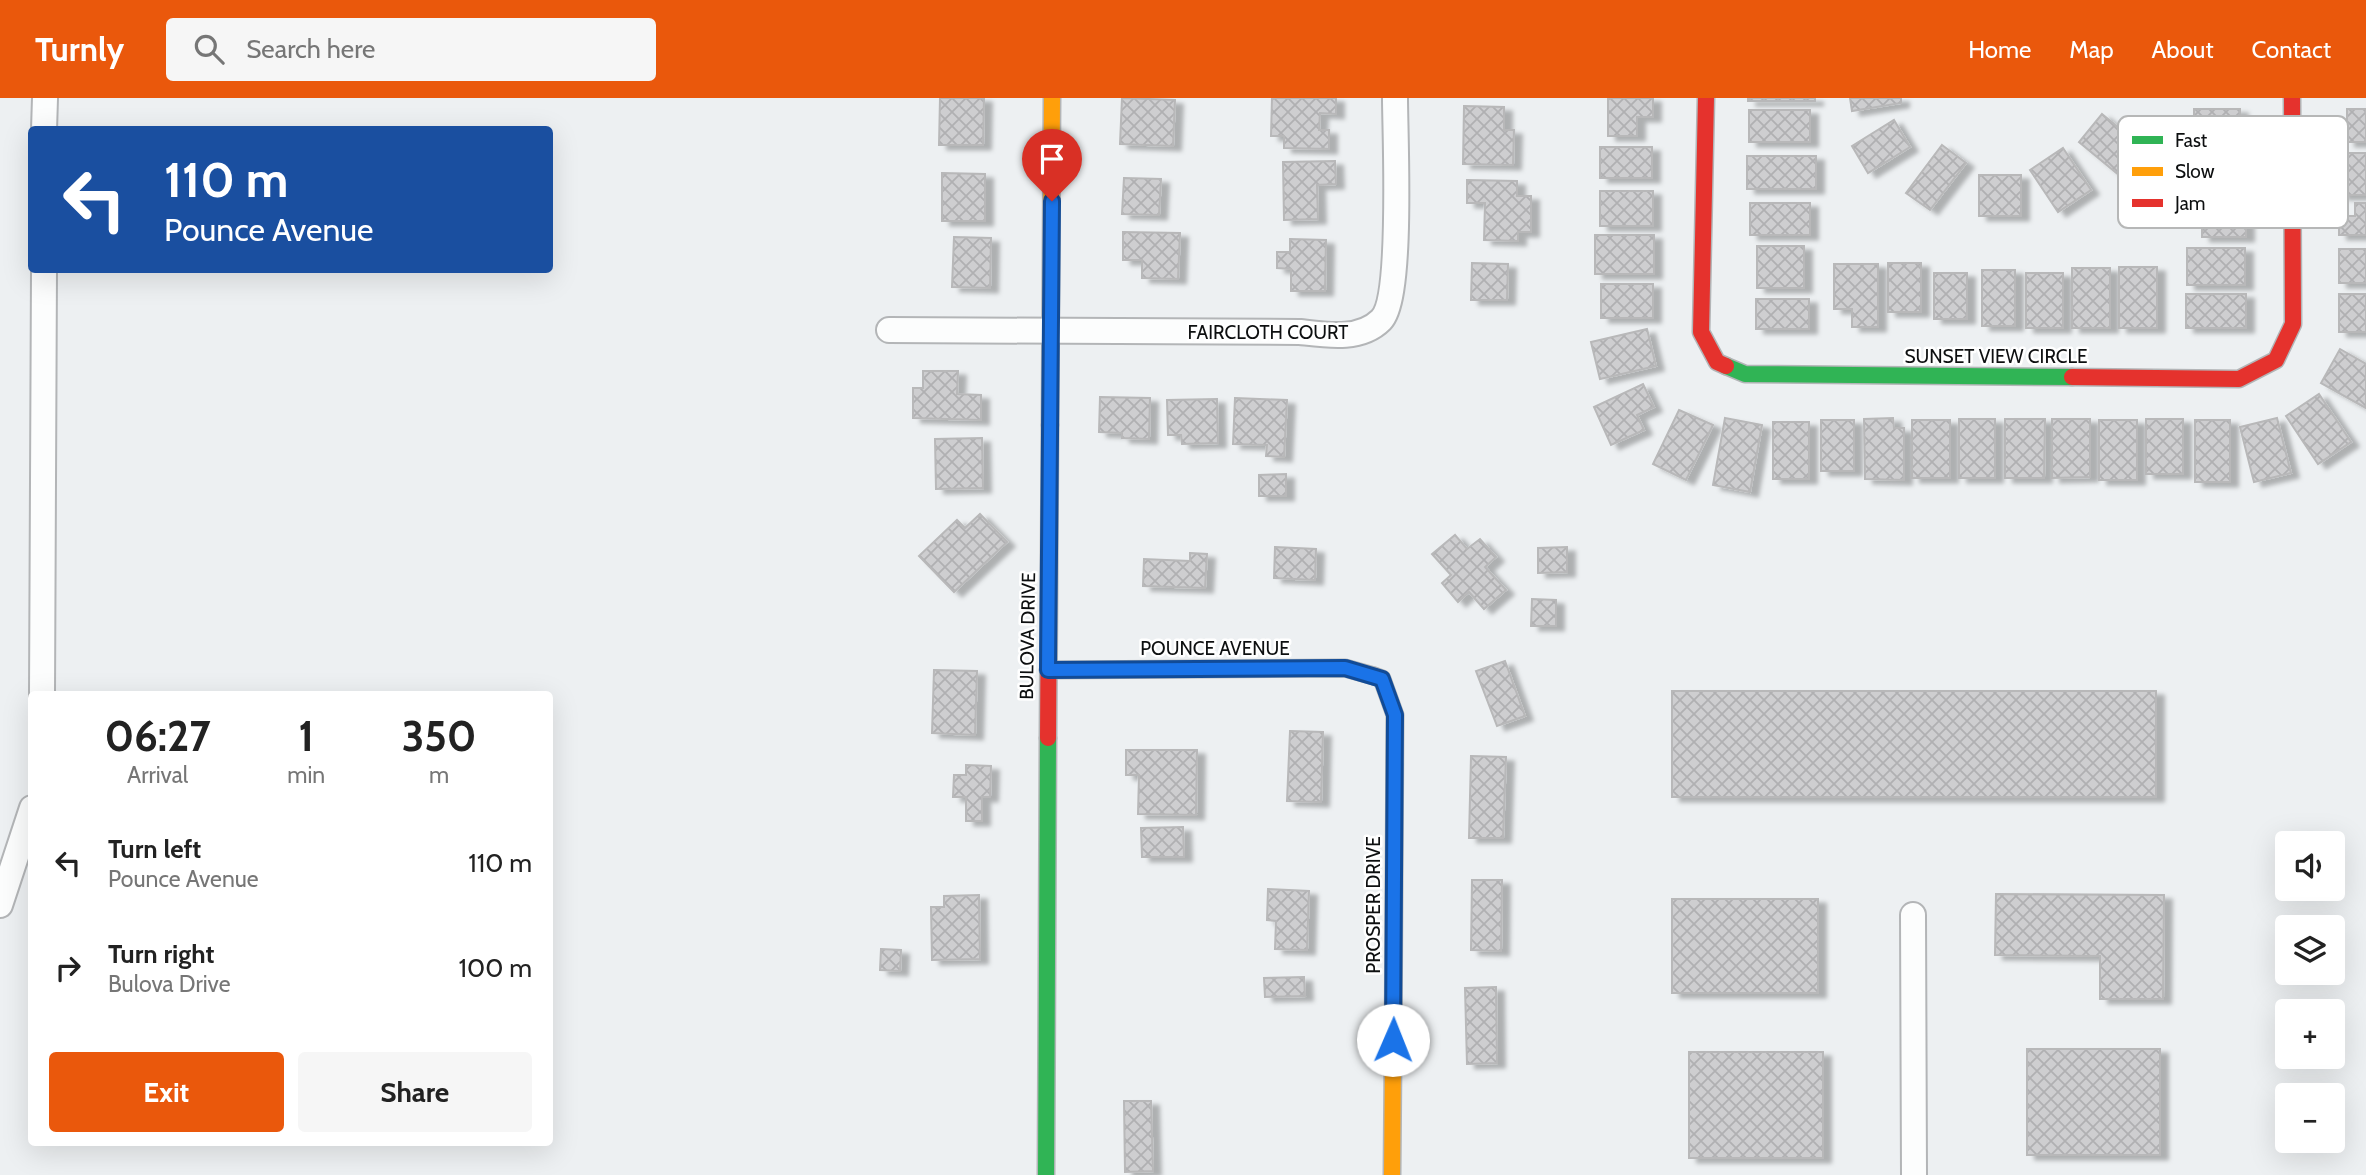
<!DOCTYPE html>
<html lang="en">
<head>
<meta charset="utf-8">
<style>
  :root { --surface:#fff; --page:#f6f6f6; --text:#222; --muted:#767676; --accent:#ea580c }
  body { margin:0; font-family:Cabin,sans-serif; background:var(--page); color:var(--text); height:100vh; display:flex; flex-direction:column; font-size:26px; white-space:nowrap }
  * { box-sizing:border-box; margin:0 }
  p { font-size:23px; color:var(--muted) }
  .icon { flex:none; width:38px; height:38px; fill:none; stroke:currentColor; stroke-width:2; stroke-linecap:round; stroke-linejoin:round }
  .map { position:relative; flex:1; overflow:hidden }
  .sheet { position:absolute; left:28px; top:593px; width:525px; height:455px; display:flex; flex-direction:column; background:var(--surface); border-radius:7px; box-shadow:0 7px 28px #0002 }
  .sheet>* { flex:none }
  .top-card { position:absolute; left:28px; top:28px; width:525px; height:147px; border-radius:7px; box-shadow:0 7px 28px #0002; background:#1a4fa0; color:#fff; overflow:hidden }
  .controls { position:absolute; left:2275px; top:733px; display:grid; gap:14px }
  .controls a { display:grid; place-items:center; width:70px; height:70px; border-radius:7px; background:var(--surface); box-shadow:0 7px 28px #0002; font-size:35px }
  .pin { position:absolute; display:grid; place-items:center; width:60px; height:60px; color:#fff; margin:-72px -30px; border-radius:50% 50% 50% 0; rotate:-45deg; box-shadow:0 0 7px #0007 }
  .pin .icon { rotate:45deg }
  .me { position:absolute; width:77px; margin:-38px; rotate:1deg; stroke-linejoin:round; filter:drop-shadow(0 0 5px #0008) }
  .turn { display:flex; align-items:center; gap:24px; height:147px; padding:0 21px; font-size:32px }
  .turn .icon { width:91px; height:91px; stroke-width:2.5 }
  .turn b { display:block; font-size:49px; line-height:60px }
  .eta { display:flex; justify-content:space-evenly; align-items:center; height:119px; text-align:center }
  .eta b { font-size:42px; font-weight:800; line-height:49px }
  .cta { display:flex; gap:14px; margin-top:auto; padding:14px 21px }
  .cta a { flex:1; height:80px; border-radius:7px; background:var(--accent); color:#fff; font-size:28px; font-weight:800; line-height:80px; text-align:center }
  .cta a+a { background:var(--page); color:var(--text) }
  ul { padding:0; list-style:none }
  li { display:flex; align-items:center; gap:21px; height:105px; padding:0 21px }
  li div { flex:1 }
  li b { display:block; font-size:26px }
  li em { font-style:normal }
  header { display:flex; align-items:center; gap:42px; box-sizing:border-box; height:98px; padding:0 35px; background:var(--accent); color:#fff }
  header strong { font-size:33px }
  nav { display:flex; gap:38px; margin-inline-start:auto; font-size:24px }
  .search { width:490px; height:63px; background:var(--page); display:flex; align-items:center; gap:18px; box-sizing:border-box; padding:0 24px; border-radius:7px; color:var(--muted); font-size:26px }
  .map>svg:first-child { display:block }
  .building { fill:url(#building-cross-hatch); stroke:#b8b8b9; stroke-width:2; filter:url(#shadow) }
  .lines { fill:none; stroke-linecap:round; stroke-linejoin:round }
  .street-casing { stroke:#b3b5b7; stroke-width:28 }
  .fast-casing { stroke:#b3b5b7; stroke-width:19 }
  .slow-casing { stroke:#b3b5b7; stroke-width:19 }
  .jam-casing { stroke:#b3b5b7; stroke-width:19 }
  .street { stroke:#fcfdfd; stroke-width:24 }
  .fast { stroke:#30b455; stroke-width:16 }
  .slow { stroke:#ff9f0a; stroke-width:16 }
  .jam { stroke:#e5322d; stroke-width:16 }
  .route-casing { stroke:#114b97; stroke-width:18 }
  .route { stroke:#1a73e8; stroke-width:12 }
  .labels { text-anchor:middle; stroke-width:5; stroke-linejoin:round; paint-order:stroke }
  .street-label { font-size:19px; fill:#0d0f10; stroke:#fff }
  .key { fill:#fff; stroke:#b6b7b7; stroke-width:2 }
  .key-label { font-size:19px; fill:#0d0f10 }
</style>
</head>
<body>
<header>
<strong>Turnly</strong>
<div class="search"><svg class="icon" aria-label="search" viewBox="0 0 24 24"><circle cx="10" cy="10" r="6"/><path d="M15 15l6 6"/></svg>Search here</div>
<nav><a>Home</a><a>Map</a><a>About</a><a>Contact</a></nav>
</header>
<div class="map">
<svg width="2366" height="1077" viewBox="0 0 2366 1077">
  <defs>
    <pattern id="building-cross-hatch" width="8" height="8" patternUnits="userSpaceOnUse" patternTransform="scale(1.75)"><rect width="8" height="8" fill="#ceced0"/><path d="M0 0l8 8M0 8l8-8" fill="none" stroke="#b0b0b2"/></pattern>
    <filter id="shadow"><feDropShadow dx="8" dy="4.5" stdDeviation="2" flood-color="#0004"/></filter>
  </defs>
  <rect width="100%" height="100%" fill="#edf0f2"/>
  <g class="building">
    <path d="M 940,0 L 984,0 L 983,47 L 939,47 Z"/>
    <path d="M 1122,0 L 1175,2 L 1173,48 L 1120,46 Z"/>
    <path d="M 1272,0 L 1336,0 L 1336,16 L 1320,15 L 1319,32 L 1329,32 L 1329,51 L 1284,50 L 1284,38 L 1271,38 Z"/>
    <path d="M 1608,0 L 1653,0 L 1653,19 L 1637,19 L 1637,38 L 1608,38 Z"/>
    <rect x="1748" y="0" width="67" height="3"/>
    <path d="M 1850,0 L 1901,0 L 1901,5 L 1852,13 Z"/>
    <path d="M 1464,8 L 1504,9 L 1504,32 L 1514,32 L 1513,67 L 1463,66 Z"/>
    <rect x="2194" y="11" width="46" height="34"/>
    <rect x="2347" y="11" width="19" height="33"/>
    <rect x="1749" y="12" width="61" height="32"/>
    <path d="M 2102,16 L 2154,59 L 2131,87 L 2079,44 Z"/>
    <path d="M 1894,22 L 1910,49 L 1868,75 L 1852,48 Z"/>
    <path d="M 1942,47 L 1966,65 L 1930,112 L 1906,95 Z"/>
    <rect x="1600" y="49" width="52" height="31"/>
    <path d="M 2063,50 L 2091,92 L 2058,114 L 2030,72 Z"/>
    <rect x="2340" y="55" width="26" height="42"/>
    <rect x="1747" y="58" width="69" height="33"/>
    <path d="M 1335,63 L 1336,86 L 1317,87 L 1318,121 L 1284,122 L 1283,64 Z"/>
    <path d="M 942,75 L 985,76 L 985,123 L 942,123 Z"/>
    <rect x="1979" y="77" width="42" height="41"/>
    <path d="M 1124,80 L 1161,81 L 1159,117 L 1122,116 Z"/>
    <path d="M 1467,82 L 1517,83 L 1517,98 L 1531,98 L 1531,134 L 1518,134 L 1518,143 L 1484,142 L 1485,105 L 1467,105 Z"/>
    <rect x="1600" y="93" width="53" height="35"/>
    <rect x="1750" y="105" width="60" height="32"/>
    <path d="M 2355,105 L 2366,105 L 2366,137 L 2339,137 L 2339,118 L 2355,118 Z"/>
    <rect x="2202" y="108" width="44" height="31"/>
    <path d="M 1123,134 L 1180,135 L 1178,181 L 1142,180 L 1142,162 L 1123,162 Z"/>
    <rect x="1595" y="137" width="59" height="39"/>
    <path d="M 954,139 L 991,140 L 990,190 L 952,189 Z"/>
    <path d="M 1290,141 L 1326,142 L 1325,193 L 1291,193 L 1291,171 L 1277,170 L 1277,154 L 1290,154 Z"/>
    <rect x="1757" y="148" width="47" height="42"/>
    <rect x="2187" y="150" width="58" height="37"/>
    <rect x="2339" y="151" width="27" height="34"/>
    <path d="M 1472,165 L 1508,166 L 1507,202 L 1471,202 Z"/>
    <rect x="1888" y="165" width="33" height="49"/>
    <path d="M 1834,166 L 1878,166 L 1878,229 L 1852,229 L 1852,211 L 1834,211 Z"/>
    <rect x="2119" y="169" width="38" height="61"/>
    <rect x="2072" y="170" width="38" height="60"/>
    <rect x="1982" y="172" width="33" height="56"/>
    <rect x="1934" y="175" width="33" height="46"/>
    <rect x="2026" y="175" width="37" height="55"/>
    <rect x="1601" y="186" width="52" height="34"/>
    <rect x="2186" y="196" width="60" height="34"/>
    <rect x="2339" y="196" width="27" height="38"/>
    <rect x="1756" y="201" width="53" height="30"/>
    <path d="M 1647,231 L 1656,268 L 1600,281 L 1591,244 Z"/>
    <path d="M 2340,251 L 2366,266 L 2366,310 L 2321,285 Z"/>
    <path d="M 923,273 L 958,273 L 957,296 L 981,297 L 981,322 L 913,320 L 913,290 L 923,290 Z"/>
    <path d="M 1643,286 L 1654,309 L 1637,317 L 1644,332 L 1611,347 L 1594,309 Z"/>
    <path d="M 2319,296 L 2351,344 L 2318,366 L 2286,318 Z"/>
    <path d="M 1100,299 L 1150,300 L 1149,341 L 1122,340 L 1122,335 L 1099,334 Z"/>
    <path d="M 1235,300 L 1287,302 L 1284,359 L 1266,358 L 1267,347 L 1233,346 Z"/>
    <path d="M 1217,301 L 1218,345 L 1182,346 L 1181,337 L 1168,337 L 1167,302 Z"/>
    <path d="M 1679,312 L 1713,327 L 1686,382 L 1653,366 Z"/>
    <path d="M 1725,320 L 1762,327 L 1750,394 L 1713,387 Z"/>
    <path d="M 1893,320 L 1894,330 L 1904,330 L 1904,382 L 1865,381 L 1864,321 Z"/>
    <path d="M 2277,320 L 2291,375 L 2254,384 L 2240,329 Z"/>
    <rect x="1959" y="321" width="36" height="59"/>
    <path d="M 2005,321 L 2045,321 L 2044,380 L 2005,380 Z"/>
    <path d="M 2052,321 L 2090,321 L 2090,379 L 2052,380 Z"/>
    <rect x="2146" y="321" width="37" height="55"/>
    <rect x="1821" y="322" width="33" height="51"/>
    <rect x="1912" y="322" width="38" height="58"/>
    <rect x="2099" y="322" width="38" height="60"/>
    <rect x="2195" y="322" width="35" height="62"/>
    <rect x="1773" y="324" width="36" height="57"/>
    <path d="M 982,340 L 983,390 L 936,391 L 935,341 Z"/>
    <path d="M 1286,376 L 1286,398 L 1259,398 L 1259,377 Z"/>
    <path d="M 980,416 L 1007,444 L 954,494 L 919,458 L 957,422 L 965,430 Z"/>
    <path d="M 1455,437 L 1467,451 L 1480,441 L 1496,459 L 1485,469 L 1506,492 L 1484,511 L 1469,494 L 1458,504 L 1442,485 L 1451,477 L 1432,456 Z"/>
    <path d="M 1275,449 L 1316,451 L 1315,482 L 1274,480 Z"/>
    <path d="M 1567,449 L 1567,474 L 1538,475 L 1538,450 Z"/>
    <path d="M 1190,455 L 1207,456 L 1205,490 L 1143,488 L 1144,461 L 1190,463 Z"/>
    <path d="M 1532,501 L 1556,502 L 1556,528 L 1531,528 Z"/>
    <path d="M 1505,563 L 1525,618 L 1497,628 L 1476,573 Z"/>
    <path d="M 934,572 L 977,573 L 975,637 L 932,635 Z"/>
    <rect x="1672" y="593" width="484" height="106"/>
    <path d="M 1290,633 L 1323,634 L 1321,704 L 1287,703 Z"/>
    <path d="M 1126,652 L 1197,652 L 1196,717 L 1138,716 L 1139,677 L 1126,677 Z"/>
    <path d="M 1471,658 L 1506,659 L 1503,740 L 1469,740 Z"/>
    <path d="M 966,667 L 991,668 L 990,699 L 982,699 L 982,723 L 966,723 L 966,699 L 953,699 L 954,677 L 966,677 Z"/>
    <path d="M 1183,729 L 1184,759 L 1142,759 L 1141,730 Z"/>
    <path d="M 1472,782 L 1502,782 L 1501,853 L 1471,852 Z"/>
    <path d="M 1268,791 L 1309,793 L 1307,852 L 1275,851 L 1276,823 L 1267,822 Z"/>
    <path d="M 1996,796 L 2164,797 L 2163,901 L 2100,901 L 2100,858 L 1995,857 Z"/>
    <path d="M 979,797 L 980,861 L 932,862 L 931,809 L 944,809 L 944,798 Z"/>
    <rect x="1672" y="801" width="146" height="94"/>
    <path d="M 881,851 L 901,852 L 900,873 L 880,872 Z"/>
    <path d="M 1304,879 L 1305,898 L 1265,899 L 1264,880 Z"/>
    <path d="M 1496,889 L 1497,965 L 1467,966 L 1465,890 Z"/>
    <rect x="2027" y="951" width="133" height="106"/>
    <rect x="1689" y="954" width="134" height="106"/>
    <path d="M 1124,1003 L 1151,1003 L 1153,1073 L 1125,1074 Z"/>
  </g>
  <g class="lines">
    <defs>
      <g id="street">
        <path d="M 44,32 L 45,0"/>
        <path d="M 889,232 L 1300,234 C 1326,237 1360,243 1381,222 C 1403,200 1395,38 1395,0"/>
        <path d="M 42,597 L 44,172"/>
        <path d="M 0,807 L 32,710"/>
        <path d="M 1913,817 L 1914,1077"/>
      </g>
      <g id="fast">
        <path d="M 1726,268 L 1745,276 L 2072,279"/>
        <path d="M 1046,1077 L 1048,640"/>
      </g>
      <g id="slow">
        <path d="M 1050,327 L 1052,0"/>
        <path d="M 1048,572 L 1345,570 L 1374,578"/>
        <path d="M 1392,1077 L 1393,959"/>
      </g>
      <g id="jam">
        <path d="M 1706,0 L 1701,234 L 1717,264 L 1726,268"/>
        <path d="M 2072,279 L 2239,281 L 2276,262 L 2293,226 L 2292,0"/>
        <path d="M 1374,578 L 1382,581 L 1395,617 L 1393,959"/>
        <path d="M 1048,640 L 1050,327"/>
      </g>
    </defs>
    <use href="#street" class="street-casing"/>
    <use href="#fast" class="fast-casing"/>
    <use href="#slow" class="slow-casing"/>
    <use href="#jam" class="jam-casing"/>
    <use href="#street" class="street"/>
    <use href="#fast" class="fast"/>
    <use href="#slow" class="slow"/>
    <use href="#jam" class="jam"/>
  </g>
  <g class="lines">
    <defs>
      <path id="route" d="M 1052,103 L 1048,572 L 1345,570 L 1382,581 L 1395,617 L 1393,942"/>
    </defs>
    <use href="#route" class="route-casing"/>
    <use href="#route" class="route"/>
  </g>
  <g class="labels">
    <g class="street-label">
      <text x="1268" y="241">FAIRCLOTH COURT</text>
      <text x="1996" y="265">SUNSET VIEW CIRCLE</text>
      <text transform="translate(1027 538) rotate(-89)" y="7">BULOVA DRIVE</text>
      <text x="1215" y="557">POUNCE AVENUE</text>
      <text transform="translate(1373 807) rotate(-90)" y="7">PROSPER DRIVE</text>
    </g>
  </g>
  <rect x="2118" y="18" width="230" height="112" rx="10" class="key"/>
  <rect x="2132" y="38" width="31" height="8" fill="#30b455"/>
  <rect x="2132" y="69" width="31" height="9" fill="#ff9f0a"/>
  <rect x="2132" y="101" width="31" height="8" fill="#e5322d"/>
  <g class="key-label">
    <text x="2175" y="49">Fast</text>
    <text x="2175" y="80">Slow</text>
    <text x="2175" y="112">Jam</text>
  </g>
</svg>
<div class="controls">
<a><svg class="icon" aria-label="sound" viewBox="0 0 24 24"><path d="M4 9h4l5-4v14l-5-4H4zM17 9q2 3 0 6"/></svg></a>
<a><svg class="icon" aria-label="layers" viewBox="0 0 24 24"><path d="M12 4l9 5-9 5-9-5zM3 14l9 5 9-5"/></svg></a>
<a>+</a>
<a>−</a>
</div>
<div class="pin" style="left:1052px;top:103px;background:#d93025"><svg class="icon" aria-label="arrive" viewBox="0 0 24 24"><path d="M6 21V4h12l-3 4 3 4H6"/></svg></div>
<svg class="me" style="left:1393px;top:942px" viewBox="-20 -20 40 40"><circle r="19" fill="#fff"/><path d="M0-13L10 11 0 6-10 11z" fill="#1a73e8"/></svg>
<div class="top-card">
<div class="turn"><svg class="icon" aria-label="left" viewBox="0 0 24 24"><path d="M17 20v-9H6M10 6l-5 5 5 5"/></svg><div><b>110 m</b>Pounce Avenue</div></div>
</div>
<section class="sheet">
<div class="eta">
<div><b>06:27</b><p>Arrival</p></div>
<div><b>1</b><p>min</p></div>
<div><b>350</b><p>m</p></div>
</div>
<ul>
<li><svg class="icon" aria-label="left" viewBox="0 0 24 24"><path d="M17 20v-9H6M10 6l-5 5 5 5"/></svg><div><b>Turn left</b><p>Pounce Avenue</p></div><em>110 m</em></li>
<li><svg class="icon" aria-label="right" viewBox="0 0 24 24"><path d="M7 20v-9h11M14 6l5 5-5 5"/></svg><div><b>Turn right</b><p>Bulova Drive</p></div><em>100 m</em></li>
</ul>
<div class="cta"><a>Exit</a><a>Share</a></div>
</section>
</div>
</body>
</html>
